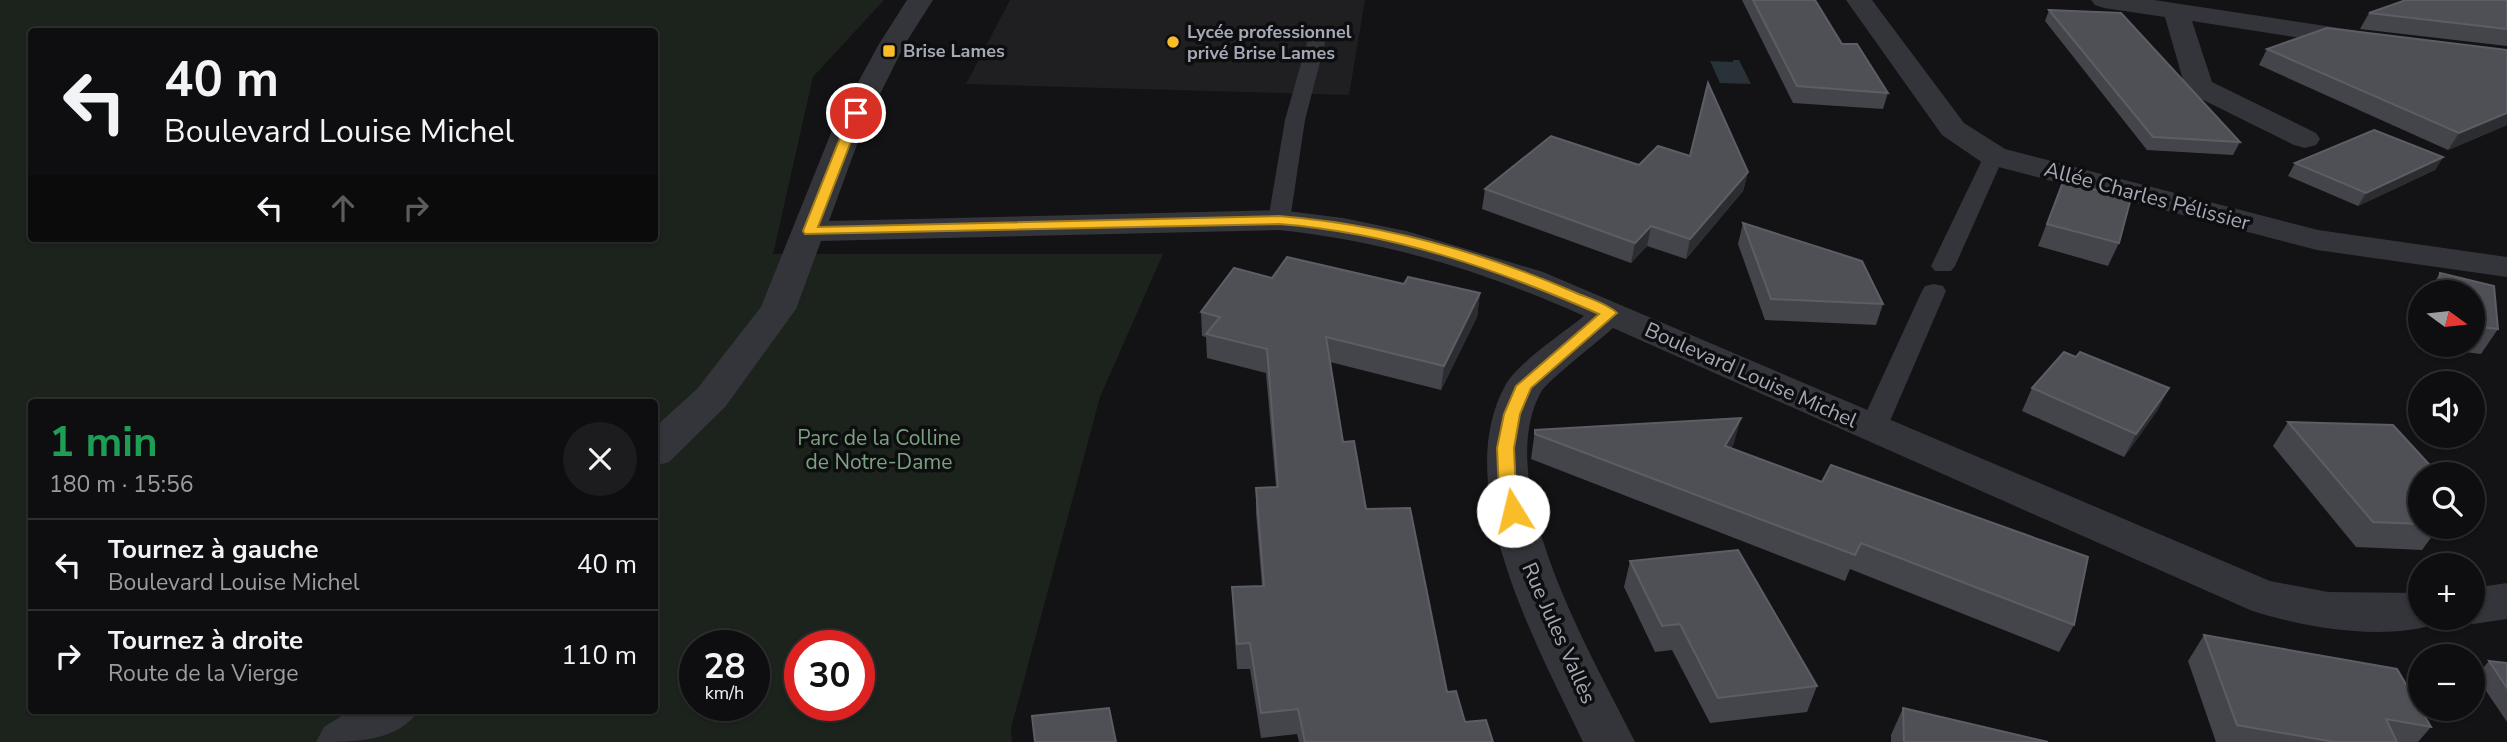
<!DOCTYPE html>
<html lang="fr">
<head>
<meta charset="utf-8">
<style>
  :root { --surface:#0e0e10; --page:#1c1c1e; --text:#f1f3f6; --muted:#9b9c9f; --line:#2e2e30 }
  body { margin:0; font-family:"Nunito Sans",sans-serif; background:var(--page); color:var(--text); height:100vh; display:flex; flex-direction:column; font-size:26px; white-space:nowrap }
  * { box-sizing:border-box; margin:0 }
  p { font-size:23px; color:var(--muted) }
  .icon { flex:none; width:38px; height:38px; fill:none; stroke:currentColor; stroke-width:2; stroke-linecap:round; stroke-linejoin:round }
  .map { position:relative; flex:1; overflow:hidden }
  .details { position:absolute; left:28px; top:399px; width:630px; height:315px; display:flex; flex-direction:column; background:var(--surface); border-radius:7px; box-shadow:0 2px 5px #0004,0 0 0 2px var(--line) }
  .details>* { flex:none }
  .top-card { position:absolute; left:28px; top:28px; width:630px; height:214px; border-radius:7px; box-shadow:0 2px 5px #0004,0 0 0 2px var(--line); background:#0e0e10; color:var(--text); overflow:hidden }
  .needle { width:46px; rotate:105deg }
  .buttons { position:absolute; left:2408px; top:280px; display:grid; gap:14px }
  .buttons a { display:grid; place-items:center; width:77px; height:77px; border-radius:50%; background:var(--surface); box-shadow:0 2px 5px #0004,0 0 0 2px var(--line); font-size:35px }
  .speed { position:absolute; left:679px; top:630px; display:flex; gap:14px; font-size:35px; font-weight:700; text-align:center }
  .speed>* { display:grid; place-content:center; width:91px; height:91px; border-radius:50%; background:var(--surface); box-shadow:0 2px 5px #0004,0 0 0 2px var(--line); line-height:1 }
  .speed small { font-size:18px; font-weight:400 }
  .speed .limit { border:10px solid #d22; background:#fff; color:#111 }
  .pin { position:absolute; display:grid; place-items:center; width:60px; height:60px; color:#fff; margin:-30px; border:4px solid #fff; border-radius:50%; box-shadow:0 2px 7px #0007 }
  .me { position:absolute; width:77px; margin:-38px; rotate:351deg; stroke-linejoin:round; filter:drop-shadow(0 0 5px #0008) }
  .turn { display:flex; align-items:center; gap:24px; height:147px; padding:0 21px; font-size:32px }
  .turn .icon { width:91px; height:91px; stroke-width:2.5 }
  .turn b { display:block; font-size:49px; line-height:60px }
  .lanes { display:flex; align-items:center; height:66px; padding:0 21px; background:#0003; justify-content:center; gap:35px; direction:ltr }
  .lanes .off { opacity:.35 }
  .round { display:grid; place-items:center; flex:none; width:74px; height:74px; border-radius:37px; background:var(--page) }
  .headline { display:flex; align-items:center; justify-content:space-between; height:119px; padding:0 21px }
  h1 { font-size:42px; font-weight:700; line-height:52px; color:#1e9e55 }
  ul { padding:0; list-style:none }
  li { display:flex; align-items:center; gap:21px; height:91px; padding:0 21px; border-top:2px solid var(--line) }
  li div { flex:1 }
  li b { display:block; font-size:26px }
  li em { font-style:normal }
  .map>svg:first-child { display:block }
  .built { fill:#1f1f22 }
  .green { fill:#1b231c; fill-rule:evenodd }
  .water { fill:#293139 }
  .lines { fill:none; stroke-linecap:round; stroke-linejoin:round }
  .lane { fill:#34353a; fill-rule:evenodd }
  .street { fill:#34353a; fill-rule:evenodd }
  .wall { fill:#44454a }
  .shaded-wall { fill:#2c2d30 }
  .building { fill:#4f5056; stroke:#5c5e65; stroke-width:2 }
  .route { fill:#f8bd28; stroke:#a17b1a; stroke-width:2 }
  .poi-dot { fill:#f8bd28; stroke:#0e0e10; stroke-width:2.5 }
  .labels { text-anchor:middle; stroke-width:7; stroke-linejoin:round; paint-order:stroke }
  .far-poi-label { font-size:18px; font-weight:bold; fill:#a4a9b6; stroke:#0e0e10; text-anchor:start }
  .street-label { font-size:21px; fill:#a4a9b6; stroke:#0e0e10 }
  .park-label { font-size:21px; fill:#7aa27f; stroke:#0e0e10 }
</style>
</head>
<body>
<div class="map">
<svg width="2507" height="742" viewBox="0 0 2507 742">
  <rect width="100%" height="100%" fill="#131315"/>
  <path class="built" d="M 1010,0 L 1365,0 L 1349,95 L 966,84 Z"/>
  <path class="green" d="M 0,0 L 884,0 L 813,77 L 773,254 L 1163,254 L 1100,397 L 1011,728 L 1012,742 L 0,742 ZM 32,32 L 654,32 L 654,238 L 32,238 ZM 32,402 L 654,402 L 654,710 L 32,710 ZM 695,646 L 754,646 L 754,705 L 695,705 ZM 800,646 L 859,646 L 859,705 L 800,705 Z"/>
  <path class="water" d="M 1733,60 L 1739,60 L 1751,84 L 1720,83 L 1710,61 L 1733,62 Z"/>
  <g class="lines">
    <g class="lane">
      <path d="M 1317,34 L 1326,39 L 1305,120 L 1290,220 L 1287,225 L 1271,225 L 1268,220 L 1285,120 L 1308,39 Z"/>
      <path d="M 1994,150 L 2001,152 L 2004,156 L 1955,266 L 1951,271 L 1935,271 L 1931,266 L 1984,156 L 1987,152 Z"/>
      <path d="M 1934,284 L 1943,286 L 1946,291 L 1887,428 L 1883,434 L 1873,437 L 1863,434 L 1859,428 L 1922,291 L 1925,286 Z"/>
    </g>
    <g class="street">
      <path d="M 907,0 L 933,0 L 905,44 L 863,128 L 829,221 L 1279,210 L 1343,218 L 1406,231 L 1543,272 L 2270,581 L 2328,592 L 2420,593 L 2420,618 L 2440,618 L 2437,624 C 2382,641 2304,628 2250,610 L 1613,328 C 1599,341 1548,380 1541,392 C 1490,485 1593,657 1635,742 L 1583,742 C 1538,647 1449,488 1505,386 C 1516,364 1563,333 1584,316 C 1486,272 1386,241 1279,230 L 821,241 L 796,309 L 725,407 L 669,462 L 654,466 L 654,428 L 697,389 L 761,307 L 833,128 L 879,44 Z"/>
      <path d="M 1846,0 L 1872,0 L 1964,123 L 2005,149 L 2318,230 L 2507,257 L 2507,277 L 2317,250 L 1983,163 L 1942,135 Z"/>
      <path d="M 2091,0 L 2154,0 L 2365,32 L 2374,34 L 2378,40 L 2374,46 L 2365,48 L 2192,21 L 2212,82 L 2316,133 L 2320,139 L 2316,145 L 2305,148 L 2294,145 L 2189,93 L 2185,87 L 2165,17 L 2104,8 L 2095,5 Z"/>
      <path d="M 2507,583 L 2507,619 L 2473,624 L 2456,618 L 2473,618 L 2473,588 Z"/>
      <path d="M 351,710 L 419,710 C 398,742 355,742 316,742 L 324,727 Z"/>
    </g>
  </g>
  <g class="wall">
    <path d="M 1742,0 L 1815,0 L 1842,44 L 1888,93 L 1883,109 L 1793,103 Z"/>
    <path d="M 2507,0 L 2507,46 L 2360,29 L 2369,13 Z"/>
    <path d="M 2049,10 L 2240,142 L 2233,155 L 2147,150 L 2045,21 Z"/>
    <path d="M 2267,49 L 2507,125 L 2448,150 L 2259,65 Z"/>
    <path d="M 2443,157 L 2435,170 L 2358,206 L 2288,176 L 2295,163 Z"/>
    <path d="M 1639,165 L 1748,172 L 1743,191 L 1686,259 L 1647,246 L 1631,263 L 1482,209 L 1485,189 Z"/>
    <path d="M 2063,182 L 2119,243 L 2108,266 L 2038,246 Z"/>
    <path d="M 1743,223 L 1883,304 L 1876,325 L 1765,320 L 1738,244 Z"/>
    <path d="M 2440,273 L 2494,286 L 2498,329 L 2481,354 L 2417,346 L 2420,326 L 2420,345 L 2473,345 L 2473,292 L 2428,292 Z"/>
    <path d="M 1272,278 L 1404,284 L 1480,293 L 1477,317 L 1441,390 L 1330,362 L 1343,442 L 1366,509 L 1447,692 L 1465,722 L 1493,742 L 1299,742 L 1297,734 L 1261,738 L 1250,669 L 1237,669 L 1233,613 L 1232,587 L 1262,586 L 1256,513 L 1256,488 L 1276,487 L 1266,373 L 1207,358 L 1206,337 L 1202,336 L 1201,312 Z"/>
    <path d="M 2076,357 L 2169,388 L 2157,411 L 2124,457 L 2022,411 L 2032,388 Z"/>
    <path d="M 2288,422 L 2420,474 L 2420,527 L 2454,527 L 2450,532 L 2436,531 L 2422,550 L 2356,547 L 2273,446 Z"/>
    <path d="M 1535,430 L 1734,443 L 1731,448 L 2074,625 L 2059,652 L 1850,569 L 1845,581 L 1531,459 Z"/>
    <path d="M 1630,561 L 1817,686 L 1807,712 L 1710,723 L 1672,650 L 1655,652 L 1624,587 Z"/>
    <path d="M 2204,635 L 2431,727 L 2418,742 L 2216,742 L 2188,661 Z"/>
    <path d="M 2489,661 L 2507,663 L 2507,722 L 2476,676 Z"/>
    <path d="M 1903,708 L 2048,742 L 1891,742 L 1891,735 Z"/>
  </g>
  <g class="shaded-wall">
    <path d="M 2507,113 L 2507,125 L 2448,150 L 2459,133 Z"/>
    <path d="M 2443,157 L 2435,170 L 2358,206 L 2366,193 Z"/>
    <path d="M 1748,172 L 1743,191 L 1686,259 L 1690,239 Z"/>
    <path d="M 1651,226 L 1647,246 L 1631,263 L 1635,243 Z"/>
    <path d="M 1480,293 L 1477,317 L 1441,390 L 1444,366 Z"/>
    <path d="M 2169,388 L 2157,411 L 2124,457 L 2136,434 Z"/>
    <path d="M 1741,418 L 1734,443 L 1718,472 L 1725,446 Z"/>
  </g>
  <g class="building">
    <path d="M 1753,0 L 1815,0 L 1842,44 L 1857,44 L 1888,93 L 1797,86 Z"/>
    <path d="M 2406,0 L 2507,0 L 2507,29 L 2369,13 Z"/>
    <path d="M 2049,10 L 2121,13 L 2240,142 L 2153,137 Z"/>
    <path d="M 2327,28 L 2507,50 L 2507,113 L 2459,133 L 2267,49 Z"/>
    <path d="M 1708,83 L 1748,172 L 1690,239 L 1651,226 L 1635,243 L 1485,189 L 1551,136 L 1639,165 L 1658,146 L 1690,156 Z"/>
    <path d="M 2374,130 L 2443,157 L 2366,193 L 2295,163 Z"/>
    <path d="M 2063,182 L 2131,198 L 2119,243 L 2047,224 Z"/>
    <path d="M 1743,223 L 1862,261 L 1883,304 L 1771,299 Z"/>
    <path d="M 1287,257 L 1404,284 L 1408,277 L 1480,293 L 1444,366 L 1326,337 L 1343,442 L 1354,441 L 1366,509 L 1410,508 L 1447,692 L 1456,691 L 1465,722 L 1486,720 L 1493,742 L 1305,742 L 1298,709 L 1261,713 L 1250,643 L 1237,644 L 1232,587 L 1264,586 L 1256,488 L 1278,487 L 1267,349 L 1206,334 L 1220,317 L 1201,312 L 1234,268 L 1272,278 Z"/>
    <path d="M 2440,273 L 2494,286 L 2498,329 L 2473,326 L 2473,292 L 2438,292 Z"/>
    <path d="M 2064,352 L 2076,357 L 2080,352 L 2169,388 L 2136,434 L 2032,388 Z"/>
    <path d="M 1741,418 L 1725,446 L 1822,482 L 1831,465 L 2088,557 L 2074,625 L 1861,543 L 1855,555 L 1535,434 L 1535,430 Z"/>
    <path d="M 2288,422 L 2393,425 L 2438,474 L 2420,474 L 2420,524 L 2373,522 Z"/>
    <path d="M 1738,550 L 1817,686 L 1718,698 L 1680,624 L 1662,626 L 1630,561 Z"/>
    <path d="M 2204,635 L 2397,669 L 2431,727 L 2386,719 L 2397,742 L 2334,742 L 2237,725 Z"/>
    <path d="M 2489,661 L 2507,663 L 2507,688 Z"/>
    <path d="M 1109,708 L 1116,742 L 1035,742 L 1032,716 Z"/>
    <path d="M 1903,708 L 2048,742 L 1904,742 Z"/>
  </g>
  <path class="route" d="M 856,109 L 862,113 L 818,227 L 1279,216 C 1381,224 1480,251 1574,292 C 1587,298 1607,303 1617,313 L 1531,388 L 1520,414 L 1514,448 L 1516,492 L 1522,511 L 1519,515 L 1506,515 L 1499,492 L 1497,448 L 1504,414 L 1516,386 L 1599,314 C 1494,268 1393,233 1279,224 L 805,234 L 803,231 L 850,113 Z"/>
  <g class="poi-dot">
    <circle cx="1173" cy="42" r="7"/>
    <rect x="882" y="44" width="14" height="14" rx="3.5"/>
  </g>
  <g class="labels">
    <g class="far-poi-label">
      <text x="1187" y="38">Lycée professionnel<tspan x="1187" dy="21">privé Brise Lames</tspan></text>
      <text x="903" y="57">Brise Lames</text>
    </g>
    <g class="street-label">
      <text transform="translate(2147 196) rotate(15)" y="7">Allée Charles Pélissier</text>
      <text transform="translate(1751 375) rotate(24)" y="7">Boulevard Louise Michel</text>
      <text transform="translate(1559 633) rotate(66)" y="7">Rue Jules Vallès</text>
    </g>
    <g class="park-label">
      <text x="879" y="445">Parc de la Colline<tspan x="879" dy="24">de Notre-Dame</tspan></text>
    </g>
  </g>
</svg>
<div class="buttons">
<a><svg class="needle" viewBox="-14 -14 28 28"><path d="M0-13l5 13h-10z" fill="#e53935"/><path d="M0 13l5-13h-10z" fill="#9b9c9f"/></svg></a>
<a><svg class="icon" aria-label="sound" viewBox="0 0 24 24"><path d="M4 9h4l5-4v14l-5-4H4zM17 9q2 3 0 6"/></svg></a>
<a><svg class="icon" aria-label="search" viewBox="0 0 24 24"><circle cx="10" cy="10" r="6"/><path d="M15 15l6 6"/></svg></a>
<a>+</a>
<a>−</a>
</div>
<div class="speed"><div>28<small>km/h</small></div><div class="limit">30</div></div>
<div class="pin" style="left:856px;top:113px;background:#d93025"><svg class="icon" aria-label="arrive" viewBox="0 0 24 24"><path d="M6 21V4h12l-3 4 3 4H6"/></svg></div>
<svg class="me" style="left:1513px;top:511px" viewBox="-20 -20 40 40"><circle r="19" fill="#fff"/><path d="M0-13L10 11 0 6-10 11z" fill="#f8bd28"/></svg>
<div class="top-card">
<div class="turn"><svg class="icon" aria-label="left" viewBox="0 0 24 24"><path d="M17 20v-9H6M10 6l-5 5 5 5"/></svg><div><b>40 m</b>Boulevard Louise Michel</div></div>
<div class="lanes"><svg class="icon" aria-label="left" viewBox="0 0 24 24"><path d="M17 20v-9H6M10 6l-5 5 5 5"/></svg><svg class="icon off" aria-label="ahead" viewBox="0 0 24 24"><path d="M12 20V5M6 11l6-6 6 6"/></svg><svg class="icon off" aria-label="right" viewBox="0 0 24 24"><path d="M7 20v-9h11M14 6l5 5-5 5"/></svg></div>
</div>
<section class="details">
<div class="headline"><div><h1>1 min</h1><p>180 m · 15:56</p></div><a class="round"><svg class="icon" aria-label="close" viewBox="0 0 24 24"><path d="M6 6l12 12M18 6L6 18"/></svg></a></div>
<ul>
<li><svg class="icon" aria-label="left" viewBox="0 0 24 24"><path d="M17 20v-9H6M10 6l-5 5 5 5"/></svg><div><b>Tournez à gauche</b><p>Boulevard Louise Michel</p></div><em>40 m</em></li>
<li><svg class="icon" aria-label="right" viewBox="0 0 24 24"><path d="M7 20v-9h11M14 6l5 5-5 5"/></svg><div><b>Tournez à droite</b><p>Route de la Vierge</p></div><em>110 m</em></li>
</ul>
</section>
</div>
</body>
</html>
